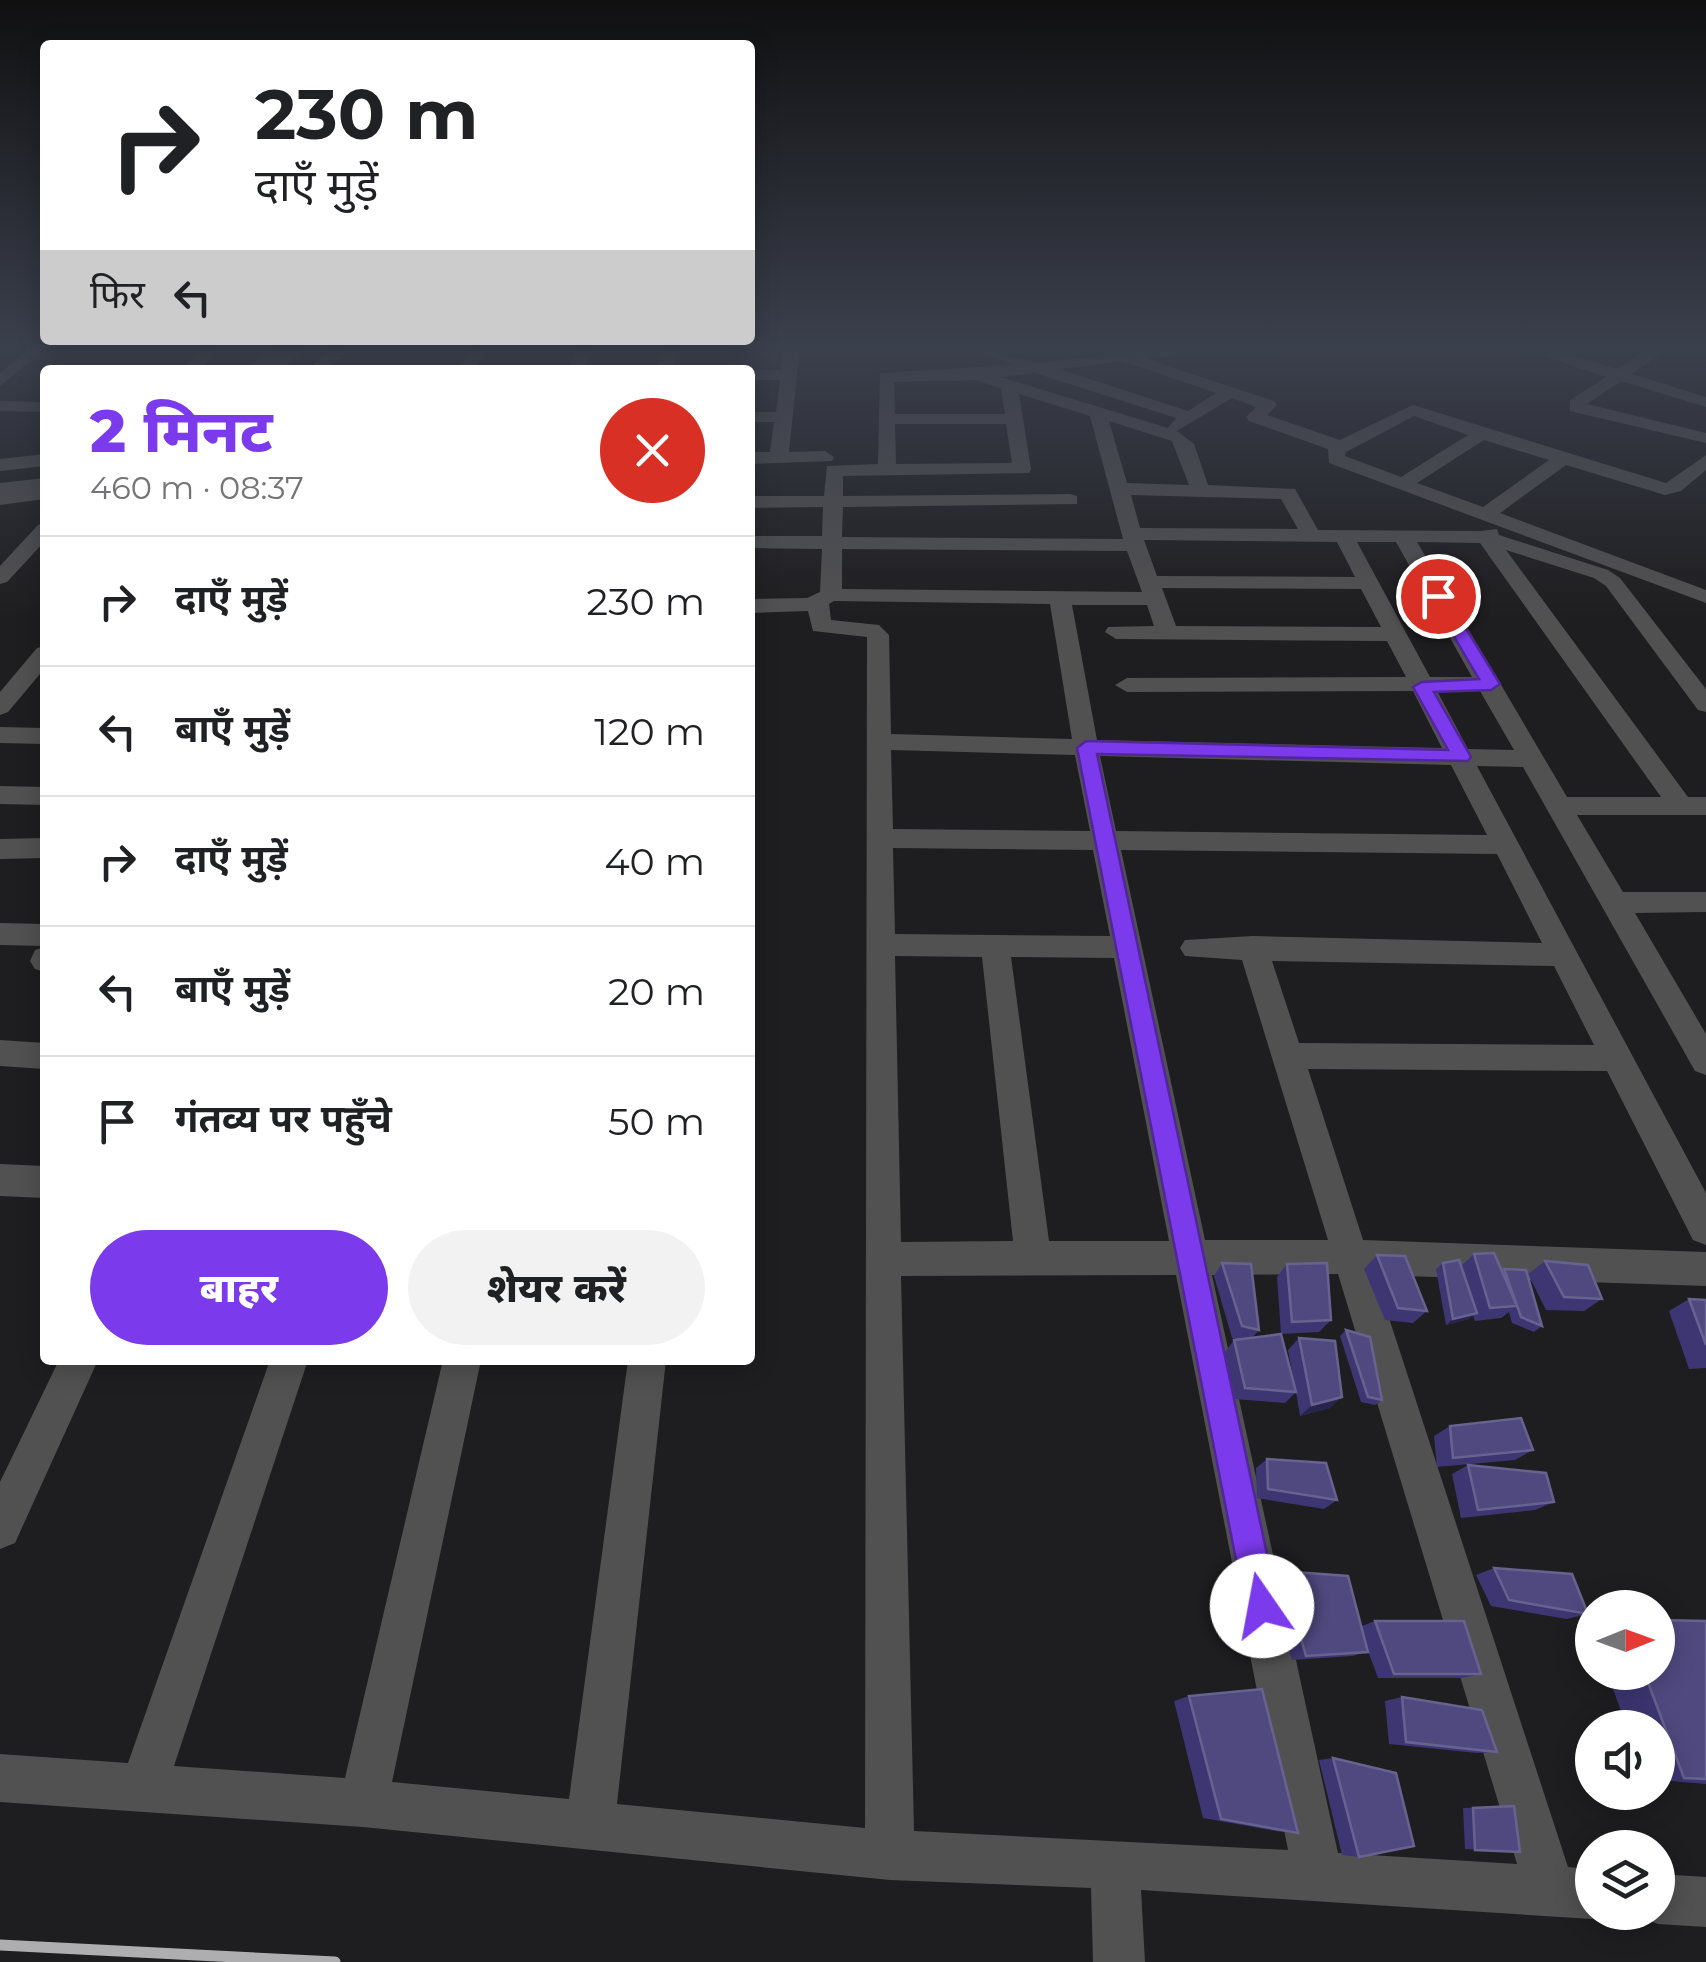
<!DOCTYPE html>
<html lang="hi">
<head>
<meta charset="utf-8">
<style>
  :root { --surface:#fff; --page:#f2f2f2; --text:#202124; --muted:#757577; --line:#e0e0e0; --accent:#7c3aed }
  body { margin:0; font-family:Montserrat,"Noto Sans Devanagari",sans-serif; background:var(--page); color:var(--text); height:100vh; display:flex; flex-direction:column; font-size:38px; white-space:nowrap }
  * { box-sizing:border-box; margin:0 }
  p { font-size:32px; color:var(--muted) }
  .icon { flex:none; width:55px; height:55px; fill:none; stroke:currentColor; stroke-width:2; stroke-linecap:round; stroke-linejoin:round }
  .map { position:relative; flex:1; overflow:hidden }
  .sheet { position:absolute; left:40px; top:365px; width:715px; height:1000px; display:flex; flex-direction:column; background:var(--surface); border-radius:10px; box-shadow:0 5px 25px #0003 }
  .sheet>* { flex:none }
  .top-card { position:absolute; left:40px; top:40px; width:715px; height:305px; border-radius:10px; box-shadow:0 5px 25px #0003; background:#fff; color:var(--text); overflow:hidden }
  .needle { width:65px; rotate:89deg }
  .controls { position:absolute; left:1575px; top:1590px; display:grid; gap:20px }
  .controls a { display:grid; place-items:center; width:100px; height:100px; border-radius:50%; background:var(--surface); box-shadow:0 5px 25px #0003; font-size:50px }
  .pin { position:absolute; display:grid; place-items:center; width:85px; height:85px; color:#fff; margin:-42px; border:5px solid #fff; border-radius:50%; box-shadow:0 2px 10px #0007 }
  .me { position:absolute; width:110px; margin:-55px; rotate:348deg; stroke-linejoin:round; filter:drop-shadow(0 0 8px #0008) }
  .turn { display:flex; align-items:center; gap:35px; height:210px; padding:0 50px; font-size:45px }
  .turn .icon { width:130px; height:130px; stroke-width:2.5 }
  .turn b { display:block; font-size:70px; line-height:85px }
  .then { display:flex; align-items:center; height:95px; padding:0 50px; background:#0003; gap:20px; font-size:38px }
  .round { display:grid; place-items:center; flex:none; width:105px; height:105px; border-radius:52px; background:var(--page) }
  .headline { display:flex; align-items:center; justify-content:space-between; height:170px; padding:0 50px }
  h1 { font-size:60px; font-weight:800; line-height:75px; color:var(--accent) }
  .button { display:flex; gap:20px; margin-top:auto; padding:20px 50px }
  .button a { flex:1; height:115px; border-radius:60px; background:var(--accent); color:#fff; font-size:40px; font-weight:800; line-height:115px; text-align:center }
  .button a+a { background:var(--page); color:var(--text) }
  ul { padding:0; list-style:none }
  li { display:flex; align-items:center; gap:30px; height:130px; padding:0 50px; border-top:2px solid var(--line) }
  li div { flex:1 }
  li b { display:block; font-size:38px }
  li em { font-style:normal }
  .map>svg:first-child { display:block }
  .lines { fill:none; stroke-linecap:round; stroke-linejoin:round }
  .minor { fill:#525152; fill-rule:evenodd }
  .tertiary { fill:#525152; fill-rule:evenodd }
  .rail { stroke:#aeadaf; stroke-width:11 }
  .wall { fill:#3e3672 }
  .shaded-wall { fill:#29244b }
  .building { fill:#50497f; stroke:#686290; stroke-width:2.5 }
  .route { fill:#7c3aed; stroke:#51269a; stroke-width:2.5 }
</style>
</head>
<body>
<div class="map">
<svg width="1706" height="1962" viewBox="0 0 1706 1962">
  <rect width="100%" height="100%" fill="#1e1d1f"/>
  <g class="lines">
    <g class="minor">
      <path d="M 33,345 L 51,345 L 0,386 L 0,373 Z"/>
      <path d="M 204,345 L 221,345 L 200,370 L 183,370 Z"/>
      <path d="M 276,345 L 295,345 L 263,370 L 244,370 Z"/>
      <path d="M 337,345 L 356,345 L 325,370 L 307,370 Z"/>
      <path d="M 470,345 L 486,345 L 475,370 L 459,370 Z"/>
      <path d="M 578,345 L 594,345 L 584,370 L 568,370 Z"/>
      <path d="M 663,345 L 679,345 L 673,370 L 657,370 Z"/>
      <path d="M 784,345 L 800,345 L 789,452 L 825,451 L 834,457 L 832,461 L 750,464 L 750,452 L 770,452 L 774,422 L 750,422 L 750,412 L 776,412 L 780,380 L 750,380 L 750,370 L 781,370 Z"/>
      <path d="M 958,345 C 989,345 1019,363 1042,362 C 1103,358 1162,345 1223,345 L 1215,350 L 1146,359 L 1274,401 L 1277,405 L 1267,415 L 1340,440 L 1413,405 L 1666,483 L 1706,455 L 1706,470 L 1681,491 L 1665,495 L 1566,465 L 1500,513 L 1706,590 L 1706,603 L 1329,463 L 1328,449 L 1249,421 L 1246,417 L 1256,407 L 1232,398 L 1177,431 L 1194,444 L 1208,485 L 1295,489 L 1318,530 L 1481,531 L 1497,529 L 1499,535 L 1608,570 L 1620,578 L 1706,689 L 1706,712 L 1698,710 L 1606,586 L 1594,578 L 1506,550 L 1688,797 L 1706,797 L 1706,815 L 1577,815 L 1623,892 L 1706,892 L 1706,912 L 1635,913 L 1706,1034 L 1706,1075 L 1695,1071 L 1523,767 L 1477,766 L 1706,1193 L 1706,1245 L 1693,1240 L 1607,1071 L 1308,1069 L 1363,1240 L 1706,1252 L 1706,1286 L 1375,1275 L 1568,1867 L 1592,1869 L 1592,1912 L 1608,1912 L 1592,1919 L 1141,1890 L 1145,1962 L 1093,1962 L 1091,1888 L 890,1880 L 363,1827 L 0,1802 L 0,1754 L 128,1763 L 270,1360 L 308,1360 L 174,1766 L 345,1778 L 443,1360 L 481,1360 L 392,1782 L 569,1799 L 628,1360 L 666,1360 L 617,1804 L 865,1828 L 867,637 L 813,631 L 808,611 L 750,613 L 750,599 L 807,598 L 820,592 L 822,549 L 750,548 L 750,536 L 822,536 L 823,507 L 750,508 L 750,496 L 824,496 L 827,466 L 878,464 L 880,373 L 1013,365 ZM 1124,361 L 1125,362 L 1216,393 L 1188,411 L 1059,369 ZM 1035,373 L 1176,418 L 1168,428 L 1000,377 ZM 975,380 L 1001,388 L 1005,414 L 895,414 L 894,382 ZM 1019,394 L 1090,416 L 1123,539 L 842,537 L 843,507 L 1077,504 L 1077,496 L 1070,494 L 843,496 L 843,476 L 1029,473 L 1031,469 ZM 1414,416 L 1468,435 L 1401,477 L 1345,456 L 1346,452 ZM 1109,421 L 1172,441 L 1189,485 L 1127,483 ZM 895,424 L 1006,424 L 1012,463 L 896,464 ZM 1484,440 L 1549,460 L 1483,507 L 1417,483 ZM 1131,495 L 1281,499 L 1298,529 L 1140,528 ZM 1144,540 L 1337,542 L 1355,577 L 1157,576 ZM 1357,542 L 1396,542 L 1472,677 L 1430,677 ZM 1417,542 L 1480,543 L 1661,797 L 1567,797 ZM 842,549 L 1127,551 L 1142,592 L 842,589 ZM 1162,588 L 1361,589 L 1381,627 L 1176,626 ZM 834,601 L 1050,604 L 1072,739 L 891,734 L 889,635 L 879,625 L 831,620 L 829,604 ZM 1072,605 L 1147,605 L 1154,626 L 1108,627 L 1105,632 L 1116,639 L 1387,641 L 1406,677 L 1127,678 L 1115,685 L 1127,692 L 1413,691 L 1442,748 L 1097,740 ZM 1437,691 L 1480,691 L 1514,750 L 1468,749 ZM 891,750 L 1075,755 L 1090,831 L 893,829 ZM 1100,756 L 1451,765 L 1487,835 L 1116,831 ZM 893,848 L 1093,850 L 1110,936 L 895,934 ZM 1121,850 L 1497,854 L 1542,943 L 1253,936 L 1185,940 L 1180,948 L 1185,956 L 1242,960 L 1328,1240 L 1205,1240 ZM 895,956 L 982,957 L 1013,1241 L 901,1242 ZM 1011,957 L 1114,958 L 1169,1241 L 1049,1241 ZM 1272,961 L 1554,966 L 1594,1045 L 1299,1043 ZM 1338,1274 L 1517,1864 L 1338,1853 L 1212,1275 ZM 1176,1275 L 1288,1850 L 914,1831 L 901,1276 Z"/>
      <path d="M 1512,345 L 1538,345 L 1617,369 L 1653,345 L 1672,345 L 1632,374 L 1706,397 L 1706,407 L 1621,381 L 1587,404 L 1706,433 L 1706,443 L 1570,411 L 1570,400 L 1606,377 Z"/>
      <path d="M 0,401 L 45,402 L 45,412 L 0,411 Z"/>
      <path d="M 45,454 L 45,466 L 0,471 L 0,459 Z"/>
      <path d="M 45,487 L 45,499 L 0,505 L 0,493 Z"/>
      <path d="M 45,523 L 45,541 L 7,582 L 0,584 L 0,566 L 38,525 Z"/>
      <path d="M 45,646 L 45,668 L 8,712 L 0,715 L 0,692 L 37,648 Z"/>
      <path d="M 0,727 L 45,728 L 45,744 L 0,743 Z"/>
      <path d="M 0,786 L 45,787 L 45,805 L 0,804 Z"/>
      <path d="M 45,838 L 45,858 L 0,859 L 0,839 Z"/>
      <path d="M 0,923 L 45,924 L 45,946 L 0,945 Z"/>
      <path d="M 45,947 L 45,972 L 35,969 L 30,961 L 35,950 Z"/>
      <path d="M 0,1040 L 45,1043 L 45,1069 L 0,1066 Z"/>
      <path d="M 0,1164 L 45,1166 L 45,1198 L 0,1196 Z"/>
      <path d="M 59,1360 L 98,1360 L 15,1543 L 0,1549 L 0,1482 Z"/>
      <path d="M 1658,1874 L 1706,1877 L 1706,1927 L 1658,1924 L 1640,1917 L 1638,1912 L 1658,1912 Z"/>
    </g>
    <g class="tertiary">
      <path d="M 292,345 L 311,345 L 279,370 L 260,370 Z"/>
      <path d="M 45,478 L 45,490 L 0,495 L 0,483 Z"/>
    </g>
    <path class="rail" d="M 0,1945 L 335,1962"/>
  </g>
  <g class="wall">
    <path d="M 1474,1254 L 1502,1270 L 1504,1269 L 1542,1326 L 1534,1332 L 1512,1323 L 1509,1312 L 1501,1318 L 1475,1321 L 1473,1316 L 1469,1319 L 1446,1325 L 1436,1269 L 1443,1263 L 1461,1266 Z"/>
    <path d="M 1377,1255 L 1427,1311 L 1413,1323 L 1385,1320 L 1364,1269 Z"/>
    <path d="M 1545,1261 L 1602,1299 L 1584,1311 L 1546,1310 L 1528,1274 Z"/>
    <path d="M 1222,1263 L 1259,1330 L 1252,1338 L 1295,1388 L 1288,1350 L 1299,1338 L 1330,1408 L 1300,1416 L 1296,1392 L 1285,1403 L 1235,1399 L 1225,1352 L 1234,1340 L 1239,1340 L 1232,1338 L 1214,1276 Z"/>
    <path d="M 1287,1264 L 1331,1320 L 1319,1332 L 1281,1334 L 1277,1277 Z"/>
    <path d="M 1689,1299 L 1706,1300 L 1706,1368 L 1689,1369 L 1669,1311 Z"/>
    <path d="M 1346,1330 L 1382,1400 L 1375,1405 L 1361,1402 L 1340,1336 Z"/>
    <path d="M 1450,1426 L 1533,1450 L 1515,1460 L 1437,1467 L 1434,1436 Z"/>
    <path d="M 1267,1459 L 1337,1500 L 1324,1509 L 1257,1498 L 1256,1468 Z"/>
    <path d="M 1468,1465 L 1554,1502 L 1535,1510 L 1461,1518 L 1452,1474 Z"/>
    <path d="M 1494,1568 L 1588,1614 L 1567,1619 L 1491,1606 L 1476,1575 Z"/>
    <path d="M 1281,1571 L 1362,1626 L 1375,1621 L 1481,1674 L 1462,1678 L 1378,1678 L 1368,1651 L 1353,1656 L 1292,1660 L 1269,1578 Z"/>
    <path d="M 1706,1621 L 1706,1784 L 1658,1780 L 1658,1728 L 1627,1728 L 1607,1672 L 1658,1672 Z"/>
    <path d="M 1189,1696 L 1298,1833 L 1276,1831 L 1203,1818 L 1174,1701 Z"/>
    <path d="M 1402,1697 L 1497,1752 L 1477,1753 L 1389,1744 L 1385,1701 Z"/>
    <path d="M 1333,1758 L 1359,1857 L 1342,1855 L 1319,1760 Z"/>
    <path d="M 1514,1806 L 1520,1852 L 1465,1849 L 1463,1808 Z"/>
  </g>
  <g class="shaded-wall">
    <path d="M 1477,1313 L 1469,1319 L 1446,1325 L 1453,1319 Z"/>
    <path d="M 1342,1397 L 1330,1408 L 1300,1416 L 1312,1405 Z"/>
  </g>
  <g class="building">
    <path d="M 1494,1253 L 1517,1306 L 1490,1308 L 1474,1254 Z"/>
    <path d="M 1377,1255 L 1405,1256 L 1427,1311 L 1398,1308 Z"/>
    <path d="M 1459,1260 L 1477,1313 L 1453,1319 L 1443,1263 Z"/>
    <path d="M 1545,1261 L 1588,1265 L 1602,1299 L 1564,1297 Z"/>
    <path d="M 1222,1263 L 1251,1264 L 1259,1330 L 1242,1326 Z"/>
    <path d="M 1327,1263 L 1331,1320 L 1292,1322 L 1287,1264 Z"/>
    <path d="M 1504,1269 L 1526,1270 L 1542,1326 L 1521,1317 Z"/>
    <path d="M 1689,1299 L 1706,1300 L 1706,1345 Z"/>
    <path d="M 1346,1330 L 1370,1337 L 1382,1400 L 1368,1397 Z"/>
    <path d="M 1281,1334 L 1296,1392 L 1245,1388 L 1234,1340 Z"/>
    <path d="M 1299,1338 L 1335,1341 L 1342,1397 L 1312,1405 Z"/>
    <path d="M 1521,1418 L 1533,1450 L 1453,1458 L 1450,1426 Z"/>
    <path d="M 1267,1459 L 1326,1463 L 1337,1500 L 1268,1489 Z"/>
    <path d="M 1468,1465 L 1546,1473 L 1554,1502 L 1478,1510 Z"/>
    <path d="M 1494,1568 L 1572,1574 L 1588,1614 L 1509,1600 Z"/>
    <path d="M 1281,1571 L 1348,1576 L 1368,1652 L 1306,1656 Z"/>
    <path d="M 1658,1620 L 1706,1621 L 1706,1779 L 1684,1778 L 1644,1672 L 1658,1672 Z"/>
    <path d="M 1375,1621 L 1464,1621 L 1481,1674 L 1394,1674 Z"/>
    <path d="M 1262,1689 L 1298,1833 L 1221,1819 L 1189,1696 Z"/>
    <path d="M 1402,1697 L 1482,1710 L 1497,1752 L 1406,1742 Z"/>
    <path d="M 1333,1758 L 1396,1773 L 1414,1846 L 1359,1857 Z"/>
    <path d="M 1514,1806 L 1520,1852 L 1475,1850 L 1473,1808 Z"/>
  </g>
  <linearGradient id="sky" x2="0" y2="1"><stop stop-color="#101011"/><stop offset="0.56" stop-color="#3b404d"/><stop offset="1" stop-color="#3b404d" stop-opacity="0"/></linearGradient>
  <rect width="1706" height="620" fill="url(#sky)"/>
  <path class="route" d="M 1438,591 L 1446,596 L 1500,684 L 1491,690 L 1434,692 L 1471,757 L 1468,761 L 1097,754 L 1278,1606 L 1274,1618 L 1262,1622 L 1250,1618 L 1245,1606 L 1077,748 L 1086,741 L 1448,750 L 1413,687 L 1422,682 L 1479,679 L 1430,596 Z"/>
</svg>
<div class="controls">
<a><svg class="needle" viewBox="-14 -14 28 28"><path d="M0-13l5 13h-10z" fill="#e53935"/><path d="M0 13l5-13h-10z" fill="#757577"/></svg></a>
<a><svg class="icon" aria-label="sound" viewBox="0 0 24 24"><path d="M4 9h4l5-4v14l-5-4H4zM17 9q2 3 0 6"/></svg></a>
<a><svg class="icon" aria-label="layers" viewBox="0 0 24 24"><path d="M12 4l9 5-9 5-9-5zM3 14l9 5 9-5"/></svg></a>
</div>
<div class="pin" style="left:1438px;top:596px;background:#d93025"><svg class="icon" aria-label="arrive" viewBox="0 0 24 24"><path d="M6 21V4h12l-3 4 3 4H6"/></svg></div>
<svg class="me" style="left:1262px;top:1606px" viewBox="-20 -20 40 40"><circle r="19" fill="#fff"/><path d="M0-13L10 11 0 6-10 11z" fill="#7c3aed"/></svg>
<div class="top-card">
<div class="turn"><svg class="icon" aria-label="right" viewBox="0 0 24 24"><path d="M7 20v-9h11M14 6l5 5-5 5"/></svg><div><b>230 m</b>दाएँ मुड़ें</div></div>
<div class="then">फिर<svg class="icon" aria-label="left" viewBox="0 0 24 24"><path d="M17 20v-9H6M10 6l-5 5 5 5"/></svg></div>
</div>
<section class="sheet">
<div class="headline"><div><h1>2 मिनट</h1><p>460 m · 08:37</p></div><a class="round" style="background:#d93025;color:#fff"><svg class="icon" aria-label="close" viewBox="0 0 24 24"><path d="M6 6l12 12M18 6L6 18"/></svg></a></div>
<ul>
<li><svg class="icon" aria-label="right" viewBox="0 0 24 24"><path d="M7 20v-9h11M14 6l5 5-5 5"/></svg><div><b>दाएँ मुड़ें</b></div><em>230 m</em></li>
<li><svg class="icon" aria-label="left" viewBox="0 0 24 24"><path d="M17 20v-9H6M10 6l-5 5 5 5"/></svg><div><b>बाएँ मुड़ें</b></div><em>120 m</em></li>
<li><svg class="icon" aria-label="right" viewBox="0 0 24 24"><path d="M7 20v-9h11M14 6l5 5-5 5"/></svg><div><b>दाएँ मुड़ें</b></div><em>40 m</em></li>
<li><svg class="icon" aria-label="left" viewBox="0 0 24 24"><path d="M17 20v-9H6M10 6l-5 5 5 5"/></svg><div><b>बाएँ मुड़ें</b></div><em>20 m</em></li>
<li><svg class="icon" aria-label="arrive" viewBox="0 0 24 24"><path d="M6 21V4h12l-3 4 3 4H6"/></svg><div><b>गंतव्य पर पहुँचे</b></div><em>50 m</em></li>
</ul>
<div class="button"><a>बाहर</a><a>शेयर करें</a></div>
</section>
</div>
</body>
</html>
